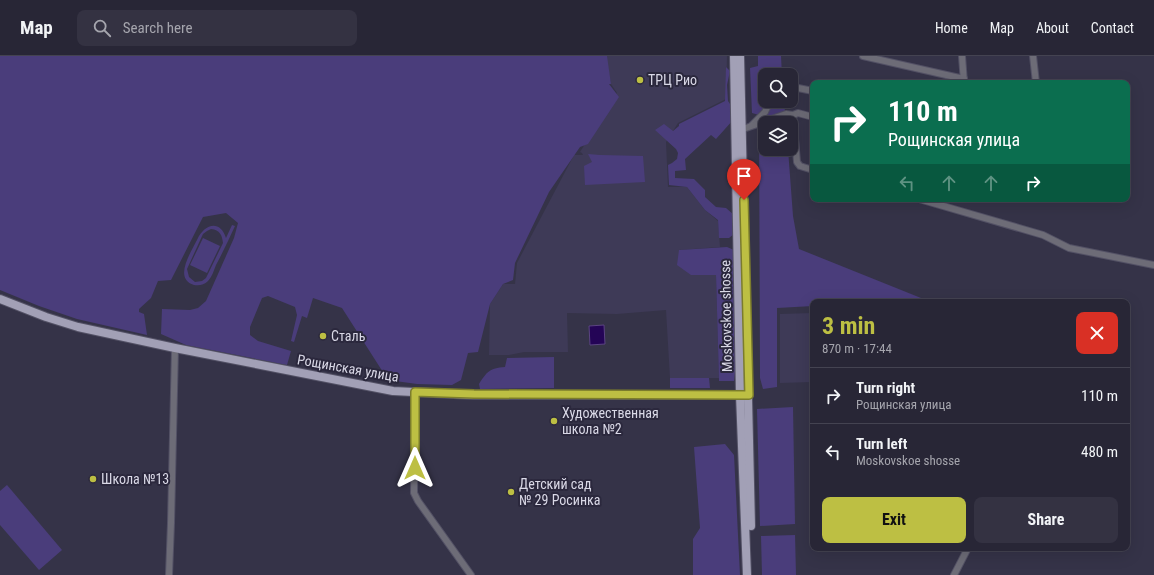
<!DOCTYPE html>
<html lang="en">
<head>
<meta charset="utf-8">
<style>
  :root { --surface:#282636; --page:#343242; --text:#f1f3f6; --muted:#a5a5ad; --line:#444351; --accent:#bdbf43 }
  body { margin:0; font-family:"Roboto Condensed",sans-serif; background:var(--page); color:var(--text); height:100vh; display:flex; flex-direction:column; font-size:15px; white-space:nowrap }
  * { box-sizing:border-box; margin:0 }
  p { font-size:13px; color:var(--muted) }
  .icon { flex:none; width:22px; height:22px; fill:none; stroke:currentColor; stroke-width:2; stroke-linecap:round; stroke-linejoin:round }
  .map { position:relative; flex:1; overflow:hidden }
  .drawer { position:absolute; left:810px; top:243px; width:320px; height:252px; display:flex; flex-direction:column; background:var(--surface); border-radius:8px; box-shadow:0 4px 16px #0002,0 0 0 1px var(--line) }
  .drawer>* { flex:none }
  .guide { position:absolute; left:810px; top:24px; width:320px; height:122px; border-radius:8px; box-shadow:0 4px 16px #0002,0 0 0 1px var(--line); background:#0b6e4f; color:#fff; overflow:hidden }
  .fabs { position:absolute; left:758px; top:12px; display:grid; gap:8px }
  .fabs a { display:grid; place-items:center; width:40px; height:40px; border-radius:8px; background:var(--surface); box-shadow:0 4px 16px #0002,0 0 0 1px var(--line); font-size:20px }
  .pin { position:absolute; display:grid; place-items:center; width:34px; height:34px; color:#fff; margin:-41px -17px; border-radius:50% 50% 50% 0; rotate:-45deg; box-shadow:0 0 4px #0007 }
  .pin .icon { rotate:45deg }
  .me { position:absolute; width:44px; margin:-22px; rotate:0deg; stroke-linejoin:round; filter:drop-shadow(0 0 3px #0008) }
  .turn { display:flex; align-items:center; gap:14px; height:84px; padding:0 12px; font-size:18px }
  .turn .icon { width:52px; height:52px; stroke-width:2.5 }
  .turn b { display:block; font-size:28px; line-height:34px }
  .lanes { display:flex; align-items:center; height:38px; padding:0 12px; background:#0003; justify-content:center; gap:20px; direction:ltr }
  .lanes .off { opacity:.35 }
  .round { display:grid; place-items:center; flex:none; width:42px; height:42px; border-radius:8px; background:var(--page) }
  .summary { display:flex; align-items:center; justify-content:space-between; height:68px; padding:0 12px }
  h1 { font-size:24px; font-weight:700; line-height:30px; color:var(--accent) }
  .cta { display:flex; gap:8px; margin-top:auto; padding:8px 12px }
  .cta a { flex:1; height:46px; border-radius:8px; background:var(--accent); color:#111; font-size:16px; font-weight:700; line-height:46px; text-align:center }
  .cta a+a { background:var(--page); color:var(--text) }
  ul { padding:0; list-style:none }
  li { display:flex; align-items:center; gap:12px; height:56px; padding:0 12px; border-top:1px solid var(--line) }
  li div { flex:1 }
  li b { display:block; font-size:15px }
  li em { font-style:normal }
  header { display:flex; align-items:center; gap:24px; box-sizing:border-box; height:56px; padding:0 20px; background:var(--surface); border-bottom:1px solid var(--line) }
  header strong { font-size:19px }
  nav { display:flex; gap:22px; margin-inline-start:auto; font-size:14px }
  .search { width:280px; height:36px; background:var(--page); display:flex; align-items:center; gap:10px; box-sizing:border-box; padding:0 14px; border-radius:8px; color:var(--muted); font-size:15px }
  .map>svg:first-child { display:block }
  .built { fill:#3e3a57 }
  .green { fill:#4a3d7b; fill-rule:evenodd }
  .water { fill:#240456; stroke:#5b4482 }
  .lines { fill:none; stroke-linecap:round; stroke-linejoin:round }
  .minor-casing { stroke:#535165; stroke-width:8 }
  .major-casing { stroke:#535165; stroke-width:10 }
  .minor { stroke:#6d6c77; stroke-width:6 }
  .major { stroke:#a2a0b6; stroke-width:8 }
  .route-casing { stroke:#7b7c2c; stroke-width:10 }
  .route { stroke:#bdbf43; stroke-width:7 }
  .poi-dot { fill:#bdbf43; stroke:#2b283d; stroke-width:1.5 }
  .labels { text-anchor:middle; stroke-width:4; stroke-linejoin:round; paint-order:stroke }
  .poi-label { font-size:14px; fill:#dad9e7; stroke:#2b283d; text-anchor:start }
  .street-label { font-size:14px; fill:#dad9e7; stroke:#2b283d }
</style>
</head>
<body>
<header>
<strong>Map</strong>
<div class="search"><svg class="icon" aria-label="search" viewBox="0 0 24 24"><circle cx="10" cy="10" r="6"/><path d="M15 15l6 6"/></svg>Search here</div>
<nav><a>Home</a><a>Map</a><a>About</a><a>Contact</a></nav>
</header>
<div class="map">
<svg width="1154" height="519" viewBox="0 0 1154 519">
  <rect width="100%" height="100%" fill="#353348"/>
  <g class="built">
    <path d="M 606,0 L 727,0 L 726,43 L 678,67 L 666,86 L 668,131 L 687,131 L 705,154 L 718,165 L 720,191 L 680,194 L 691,219 L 716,219 L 719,322 L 670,322 L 666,254 L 617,258 L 567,257 L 568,296 L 524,296 L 509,299 L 489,299 L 490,248 L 503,228 L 515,228 L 517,207 L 574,99 L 583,99 L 582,97 L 580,96 L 617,37 L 611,28 Z"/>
    <path d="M 813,257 L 812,326 L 780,327 L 780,258 Z"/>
  </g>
  <g class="green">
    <path d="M 0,0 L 607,0 L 611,28 L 609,28 L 619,41 L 588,88 L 580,91 L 549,136 L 515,207 L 513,224 L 503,228 L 490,248 L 478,296 L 468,297 L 461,324 L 452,329 L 417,328 L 388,324 L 342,252 L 313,242 L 307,262 L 302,260 L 294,286 L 291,285 L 297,259 L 295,251 L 268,240 L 262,242 L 250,271 L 250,279 L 258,285 L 291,295 L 287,309 L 186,289 L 161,278 L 162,253 L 190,254 L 198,252 L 206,245 L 234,182 L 238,167 L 226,157 L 203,161 L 171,224 L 158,225 L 151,242 L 139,253 L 139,256 L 144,258 L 147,279 L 77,263 L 39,250 L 0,234 Z"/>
    <path d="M 758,0 L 781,0 L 782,19 L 765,19 L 765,45 L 784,45 L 786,67 L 765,67 L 765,93 L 788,93 L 793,160 L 799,193 L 931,246 L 813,246 L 813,250 L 777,252 L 777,331 L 763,333 L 760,322 L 759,59 L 752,57 L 750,12 L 758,10 Z"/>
    <path d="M 726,11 L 730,15 L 727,29 L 728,45 L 732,51 L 733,64 L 716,83 L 711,79 L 685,103 L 686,114 L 675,115 L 675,122 L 694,123 L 705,134 L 705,141 L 716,151 L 726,152 L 734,159 L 734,178 L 729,182 L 719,182 L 718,164 L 705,154 L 687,131 L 669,129 L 668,109 L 672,107 L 677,103 L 678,97 L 676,93 L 655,74 L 664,68 L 673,75 L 679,70 L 679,68 L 725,45 Z"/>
    <path d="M 588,98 L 600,99 L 643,100 L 645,126 L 585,129 L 584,110 L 592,106 Z"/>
    <path d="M 232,169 L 235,170 C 229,183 223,196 216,209 C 214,214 212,221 208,225 C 204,229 199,230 194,229 C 173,223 191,196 197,184 C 204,168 220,163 226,182 ZM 211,173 C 220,174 222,179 223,187 L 206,222 L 202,225 L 195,226 L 189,221 L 187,213 L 203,178 L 207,175 Z"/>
    <path d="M 203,182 L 220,190 L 207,217 L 190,209 Z"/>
    <path d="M 727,191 L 734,194 L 736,308 L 734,325 L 719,325 L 716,219 L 691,219 L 677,209 L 679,194 Z"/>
    <path d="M 554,301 L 554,332 L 480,333 L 479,328 C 487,316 489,312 505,311 L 507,302 Z"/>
    <path d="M 670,322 L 709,322 L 710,332 L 670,332 Z"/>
    <path d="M 793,351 L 795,468 L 760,470 L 757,353 Z"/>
    <path d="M 725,388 L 734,399 L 740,519 L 693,519 L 693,483 L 700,472 L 694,391 Z"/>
    <path d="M 7,429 L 62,494 L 39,514 L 0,469 L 0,435 Z"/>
    <path d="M 795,479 L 796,519 L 762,519 L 761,480 Z"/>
  </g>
  <path class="water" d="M 604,269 L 605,288 L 590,289 L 589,270 Z"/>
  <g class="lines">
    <defs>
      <g id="minor">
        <path d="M 863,0 L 964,23"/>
        <path d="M 962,0 L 964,27"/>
        <path d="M 1033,0 L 1036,27"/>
        <path d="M 791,32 L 798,32 L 813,35"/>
        <path d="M 793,59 L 797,106 L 800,110 L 813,114"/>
        <path d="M 793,59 L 798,57 L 813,61"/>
        <path d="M 752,69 L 765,56 L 770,45"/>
        <path d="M 743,73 L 786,58 L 793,59"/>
        <path d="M 919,143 L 1043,179 L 1069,192 L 1154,209"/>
        <path d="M 415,336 L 414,437 L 418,445 L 471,519"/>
        <path d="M 169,519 L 171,467 L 175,292"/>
        <path d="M 954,519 L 968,492"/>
      </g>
      <g id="major">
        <path d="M 734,0 L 740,339 L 747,519"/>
        <path d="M 740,0 L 751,470"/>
        <path d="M 0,243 L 46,261 L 78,271 L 175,292 L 393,335 L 474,339 L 749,339"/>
      </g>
    </defs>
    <use href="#minor" class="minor-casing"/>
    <use href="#major" class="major-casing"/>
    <use href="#minor" class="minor"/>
    <use href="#major" class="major"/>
  </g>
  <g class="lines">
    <defs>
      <path id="route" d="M 415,412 L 415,336 L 474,338 L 749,339 L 744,144"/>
    </defs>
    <use href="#route" class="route-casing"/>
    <use href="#route" class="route"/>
  </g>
  <g class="poi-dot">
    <circle cx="640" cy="24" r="4"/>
    <circle cx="323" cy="280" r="4"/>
    <circle cx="554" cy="365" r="4"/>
    <circle cx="93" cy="423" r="4"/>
    <circle cx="511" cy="436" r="4"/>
  </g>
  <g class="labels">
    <g class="poi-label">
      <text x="648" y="29">ТРЦ Рио</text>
      <text x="331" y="285">Сталь</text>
      <text x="562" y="362">Художественная<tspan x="562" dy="16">школа №2</tspan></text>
      <text x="101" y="428">Школа №13</text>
      <text x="519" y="433">Детский сад<tspan x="519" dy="16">№ 29 Росинка</tspan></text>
    </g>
    <g class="street-label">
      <text transform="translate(726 260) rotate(-91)" y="5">Moskovskoe shosse</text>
      <text transform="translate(348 312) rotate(10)" y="5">Рощинская улица</text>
    </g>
  </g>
</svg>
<div class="fabs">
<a><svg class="icon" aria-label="search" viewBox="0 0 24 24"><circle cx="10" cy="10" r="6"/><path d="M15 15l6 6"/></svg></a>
<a><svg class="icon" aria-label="layers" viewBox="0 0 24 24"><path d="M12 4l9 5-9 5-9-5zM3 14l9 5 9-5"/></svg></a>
</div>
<div class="pin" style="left:744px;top:144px;background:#d93025"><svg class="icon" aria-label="arrive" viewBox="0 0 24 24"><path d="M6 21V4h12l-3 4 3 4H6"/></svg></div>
<svg class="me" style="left:415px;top:412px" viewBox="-20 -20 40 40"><path d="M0-17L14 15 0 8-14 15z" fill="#bdbf43" stroke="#fff" stroke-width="4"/></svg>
<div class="guide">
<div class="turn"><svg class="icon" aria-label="right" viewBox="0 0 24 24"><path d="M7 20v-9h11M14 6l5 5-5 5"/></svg><div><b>110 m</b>Рощинская улица</div></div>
<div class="lanes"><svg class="icon off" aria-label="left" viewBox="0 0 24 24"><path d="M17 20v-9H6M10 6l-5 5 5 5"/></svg><svg class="icon off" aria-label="ahead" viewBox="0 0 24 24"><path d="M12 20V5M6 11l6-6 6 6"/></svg><svg class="icon off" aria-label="ahead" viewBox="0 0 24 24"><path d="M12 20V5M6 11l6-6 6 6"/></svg><svg class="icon" aria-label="right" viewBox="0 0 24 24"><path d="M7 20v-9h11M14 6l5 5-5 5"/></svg></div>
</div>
<section class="drawer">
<div class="summary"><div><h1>3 min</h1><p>870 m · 17:44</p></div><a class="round" style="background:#d93025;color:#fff"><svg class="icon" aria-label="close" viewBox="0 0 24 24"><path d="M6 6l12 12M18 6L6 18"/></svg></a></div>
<ul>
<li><svg class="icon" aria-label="right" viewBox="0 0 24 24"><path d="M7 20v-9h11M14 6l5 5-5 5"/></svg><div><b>Turn right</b><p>Рощинская улица</p></div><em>110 m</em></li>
<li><svg class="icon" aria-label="left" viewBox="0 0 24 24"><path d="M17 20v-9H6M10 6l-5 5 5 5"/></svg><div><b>Turn left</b><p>Moskovskoe shosse</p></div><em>480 m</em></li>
</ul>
<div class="cta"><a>Exit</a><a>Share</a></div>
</section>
</div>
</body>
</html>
